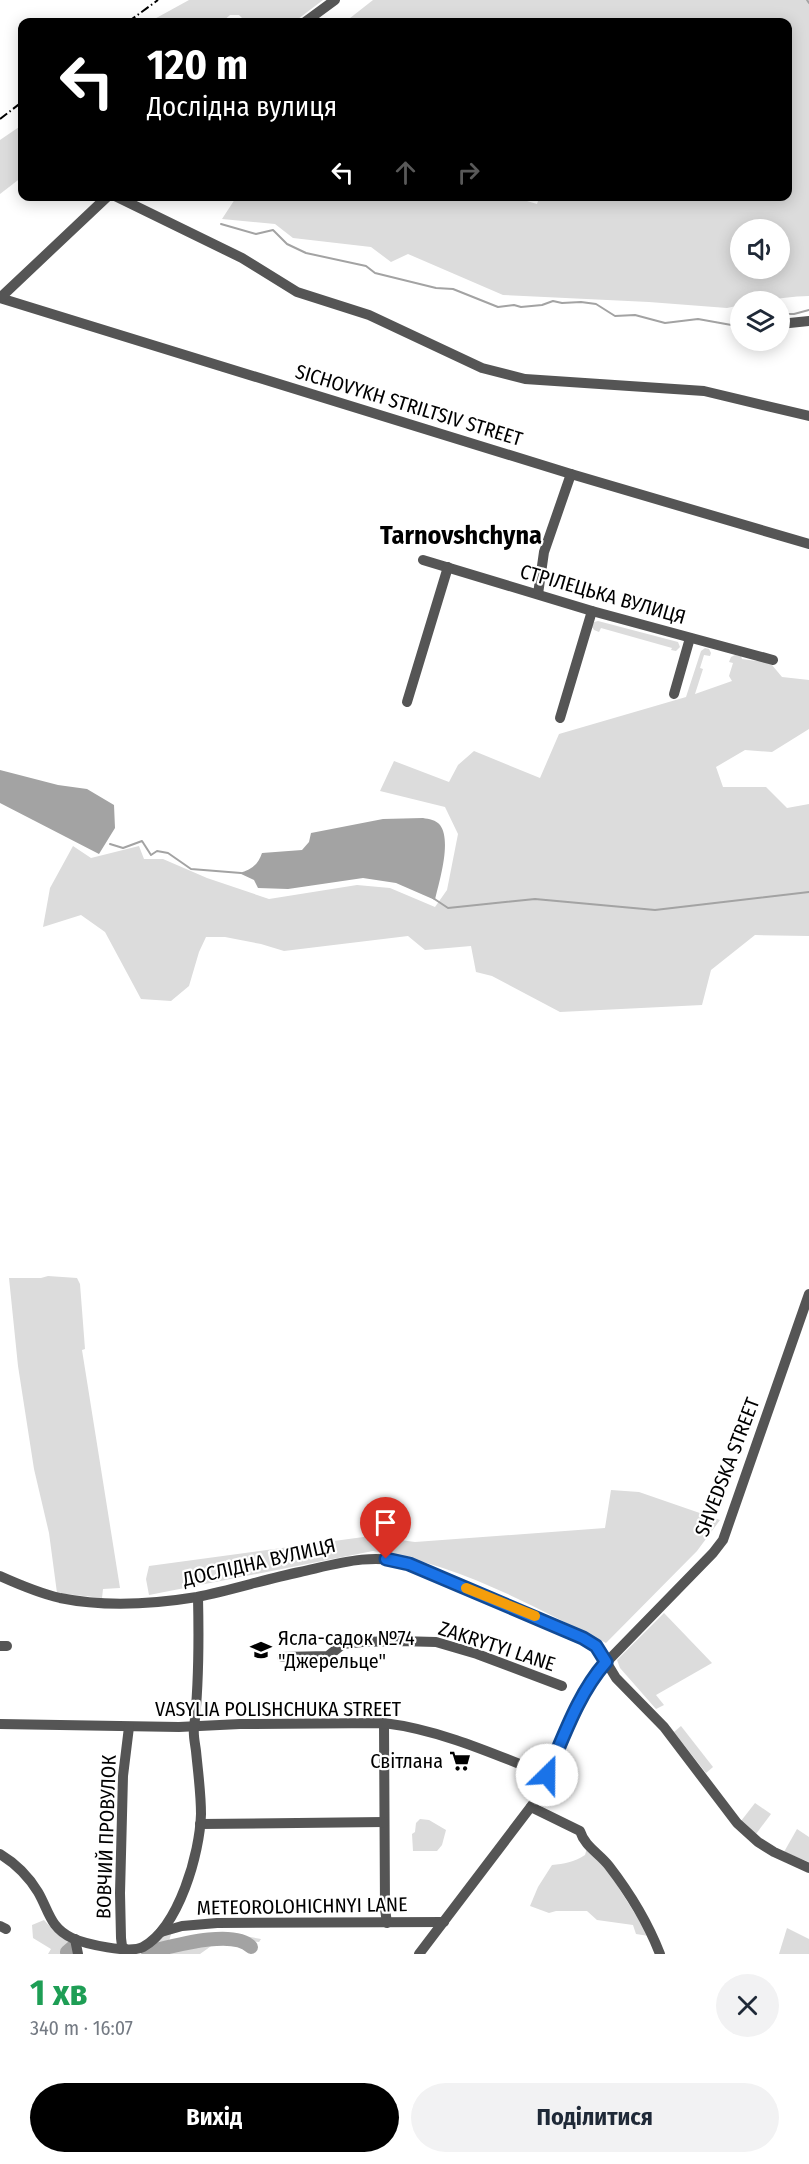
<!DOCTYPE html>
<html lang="uk">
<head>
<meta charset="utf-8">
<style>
  :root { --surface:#fff; --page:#f2f2f3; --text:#1f2937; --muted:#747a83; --accent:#000 }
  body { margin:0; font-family:"Fira Sans Condensed",sans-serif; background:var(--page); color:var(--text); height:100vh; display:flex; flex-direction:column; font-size:22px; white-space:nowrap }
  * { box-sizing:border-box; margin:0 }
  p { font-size:20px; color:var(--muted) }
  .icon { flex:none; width:33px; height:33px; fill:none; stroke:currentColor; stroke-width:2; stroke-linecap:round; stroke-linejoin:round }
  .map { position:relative; height:1954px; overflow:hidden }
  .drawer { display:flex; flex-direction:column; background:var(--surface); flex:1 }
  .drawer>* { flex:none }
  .guide { position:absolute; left:18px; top:18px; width:774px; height:183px; border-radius:12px; box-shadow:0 3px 15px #0003; background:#000; color:#fff; overflow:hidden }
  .buttons { position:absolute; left:730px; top:219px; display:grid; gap:12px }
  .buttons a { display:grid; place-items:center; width:60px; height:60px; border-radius:50%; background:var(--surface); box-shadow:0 3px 15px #0003; font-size:30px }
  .pin { position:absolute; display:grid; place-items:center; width:51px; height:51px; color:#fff; margin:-62px -26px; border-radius:50% 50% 50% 0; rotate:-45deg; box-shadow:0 0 6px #0007 }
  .pin .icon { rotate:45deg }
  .me { position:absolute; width:66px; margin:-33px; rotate:23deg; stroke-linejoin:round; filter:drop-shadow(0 0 4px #0008) }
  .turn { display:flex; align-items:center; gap:21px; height:126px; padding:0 30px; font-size:27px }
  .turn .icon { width:78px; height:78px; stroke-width:2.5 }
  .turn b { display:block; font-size:42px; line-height:51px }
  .lanes { display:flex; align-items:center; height:57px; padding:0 30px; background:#0003; justify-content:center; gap:30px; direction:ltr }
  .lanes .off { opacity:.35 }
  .round { display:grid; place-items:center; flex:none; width:63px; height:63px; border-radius:32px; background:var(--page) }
  .headline { display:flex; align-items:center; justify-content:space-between; height:102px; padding:0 30px }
  h1 { font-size:36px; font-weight:700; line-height:45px; color:#1e9e55 }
  .action { display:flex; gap:12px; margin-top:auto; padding:12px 30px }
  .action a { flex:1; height:69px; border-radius:36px; background:var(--accent); color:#fff; font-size:24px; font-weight:700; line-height:69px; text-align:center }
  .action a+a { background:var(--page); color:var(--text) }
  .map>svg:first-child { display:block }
  .green { fill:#dcdcdc; fill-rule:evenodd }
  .water { fill:#a3a3a3 }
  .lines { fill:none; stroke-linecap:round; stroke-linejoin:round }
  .stream { stroke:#a3a3a3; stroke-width:2 }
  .river { stroke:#a3a3a3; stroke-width:14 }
  .minor { stroke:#555; stroke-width:10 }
  .rail { stroke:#000; stroke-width:2; stroke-dasharray:9 3 1.5 3; stroke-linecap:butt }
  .route-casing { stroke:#114b97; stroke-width:15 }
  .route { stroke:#1a73e8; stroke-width:10 }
  .slow { stroke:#f59e0b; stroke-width:10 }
  .labels { text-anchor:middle; stroke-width:4.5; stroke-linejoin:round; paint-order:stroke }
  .street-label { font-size:20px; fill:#000; stroke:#fff }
  .poi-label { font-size:20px; fill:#000; stroke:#fff; text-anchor:start }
  .district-label { font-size:26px; font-weight:bold; fill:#000; stroke:#fff }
</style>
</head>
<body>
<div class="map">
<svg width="809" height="1954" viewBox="0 0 809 1954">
  <rect width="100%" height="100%" fill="#fff"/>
  <g class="green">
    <path d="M 189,0 L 323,0 L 294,22 L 246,22 L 239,15 L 230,15 L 222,22 L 149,22 Z"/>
    <path d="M 373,0 L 809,0 L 809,296 C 786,296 764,302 741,302 L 741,305 L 727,308 L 649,302 L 503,295 L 408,254 L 391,262 L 371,247 L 293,238 L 275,224 L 222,219 L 237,196 L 510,196 L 537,204 L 539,198 L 531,197 L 788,196 L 788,22 L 345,22 ZM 741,230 L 780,230 L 780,268 L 741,268 Z"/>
    <path d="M 22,125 L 22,177 L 0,194 L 0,140 Z"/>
    <path d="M 598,621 L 678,642 L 680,647 L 676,651 L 671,650 L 672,648 L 601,628 L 599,632 L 594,630 L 592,627 L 594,622 Z"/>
    <path d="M 705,648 L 709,649 L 711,653 L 710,656 L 704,655 L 700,668 L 703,669 L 695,694 L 732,681 L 729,676 L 733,663 L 729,662 L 731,657 L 735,655 L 741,656 L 742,659 L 756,661 L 773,660 L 772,665 L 782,677 L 809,680 L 809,729 L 772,752 L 745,750 L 716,767 L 723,787 L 766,787 L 787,808 L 809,804 L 809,936 L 755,935 L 711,970 L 702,1005 L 560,1012 L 492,976 L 476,972 L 471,946 L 425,950 L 408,936 L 284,951 L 261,944 L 225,937 L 206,937 L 199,952 L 189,986 L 171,1001 L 141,999 L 105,932 L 81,915 L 43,927 L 50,888 L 73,846 L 91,858 L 139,846 L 144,859 L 163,859 L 207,878 L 269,899 L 357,885 L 390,888 L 435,907 L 447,890 L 458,834 L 445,807 L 380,791 L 394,761 L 449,782 L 458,765 L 474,751 L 540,778 L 559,734 L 686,697 L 701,651 Z"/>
    <path d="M 48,1276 L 77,1278 L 80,1284 L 85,1349 L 82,1350 L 120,1588 L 103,1589 L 102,1598 L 57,1593 L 49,1533 L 34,1469 L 18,1366 L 9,1278 L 41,1278 Z"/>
    <path d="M 611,1490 L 639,1492 L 720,1520 L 697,1551 L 606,1643 C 531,1605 456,1563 373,1551 L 149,1595 L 146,1579 L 149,1566 L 371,1536 L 415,1542 L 605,1528 Z"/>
    <path d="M 664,1613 L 712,1663 L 656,1695 L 664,1705 L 656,1709 L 620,1668 L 617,1660 Z"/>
    <path d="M 681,1726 L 713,1767 L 706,1773 L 674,1732 Z"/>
    <path d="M 755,1803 L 771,1814 L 756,1834 L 741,1821 Z"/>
    <path d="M 420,1819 L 429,1820 L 446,1830 L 442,1845 L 437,1851 L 413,1851 L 412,1834 L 415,1832 L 416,1823 Z"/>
    <path d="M 797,1829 L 809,1837 L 809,1862 L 784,1852 Z"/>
    <path d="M 587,1848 L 598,1855 L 649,1936 L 636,1934 L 633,1925 L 597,1920 L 587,1911 L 556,1911 L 549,1913 L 530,1906 L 538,1887 L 552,1865 C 564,1864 574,1862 585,1855 Z"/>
    <path d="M 44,1920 L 56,1933 L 71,1942 L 74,1954 L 48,1954 L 51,1949 L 33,1938 L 32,1925 Z"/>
    <path d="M 787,1928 L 809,1939 L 809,1954 L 779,1954 Z"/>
    <path d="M 172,1931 L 169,1941 L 178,1942 L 239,1935 L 261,1939 L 259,1942 L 250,1941 L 244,1944 L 222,1942 L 214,1944 L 200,1954 L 146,1954 C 151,1941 160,1937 172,1931 Z"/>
  </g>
  <g class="water">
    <path d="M 0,770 L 58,785 L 87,789 L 114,805 L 115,828 L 99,854 L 0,803 Z"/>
    <path d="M 423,818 C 429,819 436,820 440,825 C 452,841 439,882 435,900 L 396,883 L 363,878 L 288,889 L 258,888 L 254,880 L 239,873 C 251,870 258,865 262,853 L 302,850 L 309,842 L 311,833 L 383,819 Z"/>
  </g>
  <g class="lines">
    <g class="stream">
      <path d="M 807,0 L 809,3"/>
      <path d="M 221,224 L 256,234 L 273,230 L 287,244 L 306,253 L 366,266 L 375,273 L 436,288 L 453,289 L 498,307 L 514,305 L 521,307 L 542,305 L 553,301 L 562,303 L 581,302 L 596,304 L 615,316 L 635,315 L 665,323 L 698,319 L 737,326 L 741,325"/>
      <path d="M 780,314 L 794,314 L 809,310"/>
      <path d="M 110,844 L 123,848 L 142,841 L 151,855 L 157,851 L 168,853 L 191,869 L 241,873"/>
      <path d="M 433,898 L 448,908 L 535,899 L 655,910 L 809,892"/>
    </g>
    <g class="river">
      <path d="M 67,1952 L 74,1946"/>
      <path d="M 148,1952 C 170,1947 233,1928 251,1947"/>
    </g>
    <g class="minor">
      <path d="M 305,22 L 335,0"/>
      <path d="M 115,196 L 242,258 L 297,292 L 369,315 L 482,368 L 525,379 L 704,391 L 809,416"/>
      <path d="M 0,298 L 571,474 L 809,544"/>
      <path d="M 0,298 L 108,196"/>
      <path d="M 780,324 L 809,321"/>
      <path d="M 423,560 L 592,611 L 773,660"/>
      <path d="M 538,594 L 544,552 L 571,474"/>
      <path d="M 674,694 L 690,638"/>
      <path d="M 407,702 L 448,567"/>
      <path d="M 560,718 L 592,611"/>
      <path d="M 0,1576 C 20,1585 39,1593 60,1598 C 104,1607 154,1604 197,1597 C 232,1590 266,1579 300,1572 C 336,1564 373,1552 409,1564 L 551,1623 L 596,1645 L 616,1678 L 664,1727 L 737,1823 L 758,1842 L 774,1852 L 809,1868"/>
      <path d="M 0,1646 L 7,1646"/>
      <path d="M 282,1657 L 328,1656 L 343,1644 L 362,1642 L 399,1641 L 436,1642 L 477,1654 L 562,1686"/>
      <path d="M 384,1723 L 385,1909 L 387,1923"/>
      <path d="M 0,1724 L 179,1727 L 240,1724 L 384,1723 C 441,1730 494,1754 547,1775"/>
      <path d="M 531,1807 L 580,1831 C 585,1847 599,1853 609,1866 C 629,1892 648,1923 660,1954"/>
      <path d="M 200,1824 L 384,1822"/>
      <path d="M 0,1854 C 15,1863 29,1877 38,1892 C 49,1911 50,1928 72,1938 C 85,1944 130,1954 143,1947 C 179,1927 200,1853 201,1814 C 201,1793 198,1772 196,1751 C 195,1743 193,1735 194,1728 C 199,1685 199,1640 198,1597"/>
      <path d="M 0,1926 L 6,1929"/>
      <path d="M 161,1932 L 182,1926 L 217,1923 L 444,1922"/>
      <path d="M 75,1939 L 78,1954"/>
      <path d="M 127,1951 L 122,1946 L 121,1938 L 120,1893 L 123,1776 L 129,1727"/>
      <path d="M 419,1954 L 536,1800 L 575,1708 L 596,1673 L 713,1553 L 723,1540 L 809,1294"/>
    </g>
    <g class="rail">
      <path d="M 128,22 L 158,0"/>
      <path d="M 0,119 L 22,102"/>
    </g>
  </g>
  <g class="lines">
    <defs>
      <path id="route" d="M 386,1559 L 409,1564 L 583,1638 L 596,1646 L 606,1662 C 578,1694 564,1736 547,1775"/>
    </defs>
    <use href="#route" class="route-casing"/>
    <use href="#route" class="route"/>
    <path class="slow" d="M 466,1588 L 535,1616"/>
  </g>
  <defs>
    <symbol id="school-bare" viewBox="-9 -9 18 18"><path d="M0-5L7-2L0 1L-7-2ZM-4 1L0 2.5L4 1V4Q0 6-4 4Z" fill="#000" stroke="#fff" stroke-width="2.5" paint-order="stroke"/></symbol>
    <symbol id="supermarket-bare" viewBox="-9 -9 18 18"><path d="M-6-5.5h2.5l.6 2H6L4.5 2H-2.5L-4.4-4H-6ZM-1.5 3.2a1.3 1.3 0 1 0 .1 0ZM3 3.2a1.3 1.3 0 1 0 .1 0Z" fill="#000" stroke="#fff" stroke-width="2.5" paint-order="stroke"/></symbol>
  </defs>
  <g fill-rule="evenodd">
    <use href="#school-bare" x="246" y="1635" width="30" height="30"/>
    <use href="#supermarket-bare" x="445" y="1746" width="30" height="30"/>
  </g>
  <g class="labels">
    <g class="street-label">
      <text transform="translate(409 405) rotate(17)" y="7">SICHOVYKH STRILTSIV STREET</text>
      <text transform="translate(603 594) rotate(16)" y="7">СТРІЛЕЦЬКА ВУЛИЦЯ</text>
      <text transform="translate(727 1467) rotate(-69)" y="7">SHVEDSKA STREET</text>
      <text transform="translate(259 1562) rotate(-13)" y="7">ДОСЛІДНА ВУЛИЦЯ</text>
      <text transform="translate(497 1646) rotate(18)" y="7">ZAKRYTYI LANE</text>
      <text x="278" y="1716">VASYLIA POLISHCHUKA STREET</text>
      <text transform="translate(106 1837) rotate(-88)" y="7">ВОВЧИЙ ПРОВУЛОК</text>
      <text transform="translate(302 1906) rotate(-1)" y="7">METEOROLOHICHNYI LANE</text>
    </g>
    <g class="poi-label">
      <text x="278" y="1645">Ясла-садок №74<tspan x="278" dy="23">"Джерельце"</tspan></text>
      <text x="443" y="1768" text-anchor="end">Світлана</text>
    </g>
    <g class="district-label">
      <text x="461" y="544">Tarnovshchyna</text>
    </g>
  </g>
</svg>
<div class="buttons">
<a><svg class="icon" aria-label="sound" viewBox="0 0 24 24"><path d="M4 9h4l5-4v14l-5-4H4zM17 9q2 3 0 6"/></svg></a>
<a><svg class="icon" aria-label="layers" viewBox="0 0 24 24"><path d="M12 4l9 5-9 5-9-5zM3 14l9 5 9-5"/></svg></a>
</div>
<div class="pin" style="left:386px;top:1559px;background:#d93025"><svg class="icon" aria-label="arrive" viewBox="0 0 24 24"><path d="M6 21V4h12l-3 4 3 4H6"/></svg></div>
<svg class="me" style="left:547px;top:1775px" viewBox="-20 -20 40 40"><circle r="19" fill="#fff"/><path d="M0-13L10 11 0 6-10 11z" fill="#1a73e8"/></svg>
<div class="guide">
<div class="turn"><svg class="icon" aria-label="left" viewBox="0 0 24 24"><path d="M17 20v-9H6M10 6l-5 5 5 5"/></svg><div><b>120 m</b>Дослідна вулиця</div></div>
<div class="lanes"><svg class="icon" aria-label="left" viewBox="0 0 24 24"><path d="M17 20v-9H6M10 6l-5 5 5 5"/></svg><svg class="icon off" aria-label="ahead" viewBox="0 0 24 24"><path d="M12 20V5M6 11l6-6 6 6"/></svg><svg class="icon off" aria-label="right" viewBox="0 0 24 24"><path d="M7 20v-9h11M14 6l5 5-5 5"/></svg></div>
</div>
</div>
<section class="drawer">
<div class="headline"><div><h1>1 хв</h1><p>340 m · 16:07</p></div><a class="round"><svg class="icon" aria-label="close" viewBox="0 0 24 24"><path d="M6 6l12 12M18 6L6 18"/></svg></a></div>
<div class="action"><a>Вихід</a><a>Поділитися</a></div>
</section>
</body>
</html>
